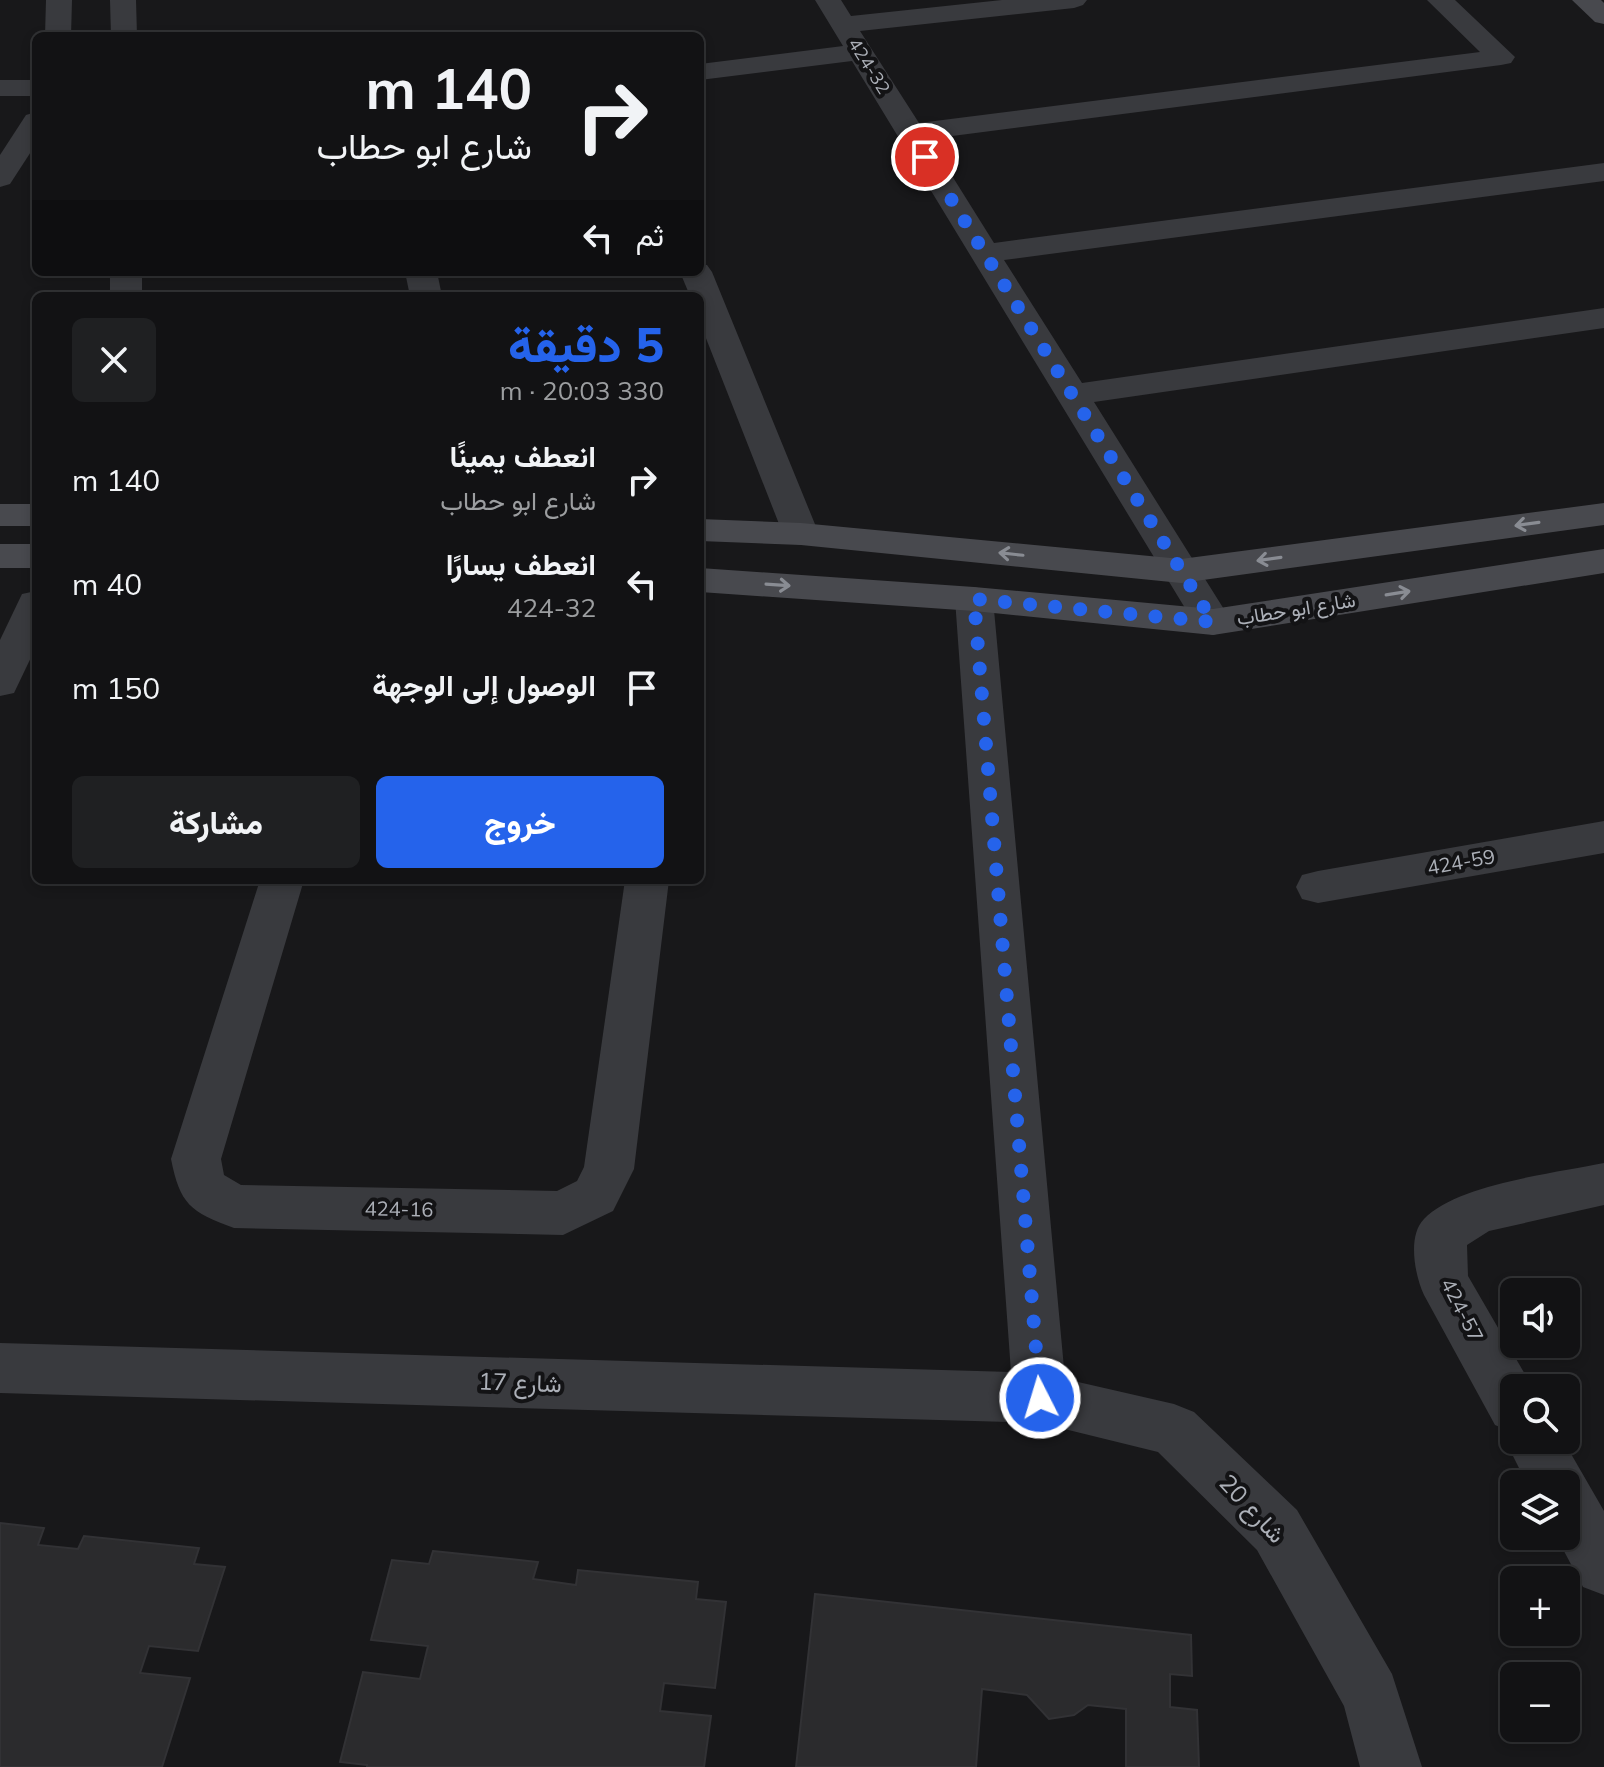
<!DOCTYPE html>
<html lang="ar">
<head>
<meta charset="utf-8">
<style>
  :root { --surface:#121214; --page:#1f2022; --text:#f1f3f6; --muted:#9c9ea0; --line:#313234; --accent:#2563eb }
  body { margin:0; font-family:Mulish,Vazirmatn,sans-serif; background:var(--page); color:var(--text); direction:rtl; height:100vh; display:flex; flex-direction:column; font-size:30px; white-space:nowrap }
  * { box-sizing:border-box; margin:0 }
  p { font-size:26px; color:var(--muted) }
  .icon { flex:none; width:44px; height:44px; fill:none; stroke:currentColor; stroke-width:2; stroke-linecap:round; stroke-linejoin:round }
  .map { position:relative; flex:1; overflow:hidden; direction:ltr }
  .drawer { position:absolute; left:32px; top:292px; width:672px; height:592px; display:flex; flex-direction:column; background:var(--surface); border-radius:12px; box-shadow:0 4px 12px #0003,0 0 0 2px var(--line); direction:rtl }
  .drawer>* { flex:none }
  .hud { position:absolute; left:32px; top:32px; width:672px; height:244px; border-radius:12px; box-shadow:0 4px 12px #0003,0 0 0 2px var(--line); direction:rtl; background:#121214; color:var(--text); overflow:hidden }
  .fabs { position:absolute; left:1500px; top:1278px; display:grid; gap:16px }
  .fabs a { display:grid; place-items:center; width:80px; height:80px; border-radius:12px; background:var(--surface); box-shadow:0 4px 12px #0003,0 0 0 2px var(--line); font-size:40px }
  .pin { position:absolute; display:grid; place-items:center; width:68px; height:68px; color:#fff; margin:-34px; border:4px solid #fff; border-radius:50%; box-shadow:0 2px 8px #0007 }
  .me { position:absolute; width:88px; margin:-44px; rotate:355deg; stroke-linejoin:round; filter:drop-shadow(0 0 6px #0008) }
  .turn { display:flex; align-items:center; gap:28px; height:168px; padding:0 40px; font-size:36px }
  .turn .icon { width:104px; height:104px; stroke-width:2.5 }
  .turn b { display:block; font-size:56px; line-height:68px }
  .then { display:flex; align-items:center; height:76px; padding:0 40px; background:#0003; gap:16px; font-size:30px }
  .round { display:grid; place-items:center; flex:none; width:84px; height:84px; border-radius:12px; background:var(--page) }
  .headline { display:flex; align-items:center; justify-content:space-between; height:136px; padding:0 40px }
  h1 { font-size:48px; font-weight:800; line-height:60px; color:var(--accent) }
  .cta { display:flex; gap:16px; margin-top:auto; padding:16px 40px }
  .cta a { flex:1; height:92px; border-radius:12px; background:var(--accent); color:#fff; font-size:32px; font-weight:800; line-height:92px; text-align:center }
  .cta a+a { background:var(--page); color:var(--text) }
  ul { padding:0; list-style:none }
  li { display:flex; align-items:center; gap:24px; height:104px; padding:0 40px }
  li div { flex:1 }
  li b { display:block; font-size:30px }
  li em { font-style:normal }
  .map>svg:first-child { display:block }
  .building { fill:#2b2b2d; stroke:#323235; stroke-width:2 }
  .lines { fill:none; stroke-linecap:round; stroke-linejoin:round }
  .street { fill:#393a3e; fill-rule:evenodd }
  .secondary { fill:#48494e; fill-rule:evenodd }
  .oneway { stroke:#898c93 }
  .route { stroke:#2563eb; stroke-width:14; stroke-dasharray:0 25.2 }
  .labels { text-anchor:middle; stroke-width:8; stroke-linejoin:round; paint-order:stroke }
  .far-street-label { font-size:18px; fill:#acb0b8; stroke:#131315 }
  .street-label { font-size:20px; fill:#acb0b8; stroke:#131315 }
  .near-street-label { font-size:24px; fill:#acb0b8; stroke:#131315 }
</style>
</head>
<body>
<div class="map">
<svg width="1604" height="1767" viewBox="0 0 1604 1767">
  <rect width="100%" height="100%" fill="#18181a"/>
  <g class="building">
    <path d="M 0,1523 L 44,1528 L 38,1545 L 78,1549 L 84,1536 L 199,1548 L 194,1564 L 225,1567 L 198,1651 L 149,1646 L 140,1673 L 190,1678 L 162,1767 L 0,1767 Z"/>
    <path d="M 433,1551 L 538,1562 L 533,1579 L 576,1585 L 578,1570 L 698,1582 L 696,1599 L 726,1602 L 715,1688 L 664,1683 L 660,1711 L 711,1716 L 704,1767 L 367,1767 L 367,1765 L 340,1762 L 363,1672 L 420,1679 L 428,1646 L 371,1640 L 392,1560 L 429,1564 Z"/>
    <path d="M 815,1594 L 1191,1635 L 1192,1676 L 1170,1674 L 1170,1707 L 1197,1710 L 1199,1767 L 1126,1767 L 1126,1709 L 1088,1705 L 1074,1715 L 1049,1719 L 1027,1695 L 982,1689 L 976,1767 L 796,1767 Z"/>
  </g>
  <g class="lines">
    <g class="street">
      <path d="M 46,0 L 72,0 L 71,36 L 45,36 Z"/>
      <path d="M 110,0 L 136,0 L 137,36 L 111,36 Z"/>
      <path d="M 815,0 L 841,0 L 851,16 L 1002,0 L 1087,0 L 1083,5 L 1074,8 L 860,31 L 919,123 L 1480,52 L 1427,0 L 1455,0 L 1515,57 L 1511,63 L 1501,65 L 929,139 L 994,243 L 1604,163 L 1604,181 L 1004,260 L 1082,383 L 1604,308 L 1604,328 L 1094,402 L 1232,622 L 1227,631 L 1213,635 L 1199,631 L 852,61 L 700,80 L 700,64 L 843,46 Z"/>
      <rect x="0" y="80" width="36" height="16"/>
      <path d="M 36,112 L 36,144 L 10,184 L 0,187 L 0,155 L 26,115 Z"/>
      <path d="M 700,264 L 707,265 L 712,272 L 819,534 L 814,542 L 801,545 L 788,542 L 783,534 L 700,323 L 700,296 L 690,296 L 680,272 L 700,272 Z"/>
      <rect x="110" y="272" width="32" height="24"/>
      <path d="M 405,272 L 437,272 L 442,296 L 410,296 Z"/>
      <path d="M 974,587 L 987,590 L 993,599 L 1065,1379 L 1174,1404 L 1194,1412 L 1297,1510 L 1392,1674 L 1422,1767 L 1360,1767 L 1344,1706 L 1257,1550 L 1158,1452 L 1040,1423 L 0,1393 L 0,1343 L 1011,1372 L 955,599 L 961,590 Z"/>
      <path d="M 36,591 L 36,647 L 14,693 L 0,696 L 0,640 L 22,594 Z"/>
      <path d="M 1604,821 L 1604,853 L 1318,903 L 1302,899 L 1296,887 L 1302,875 L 1318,871 Z"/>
      <path d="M 260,880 L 304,880 L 221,1159 L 224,1175 L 241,1185 L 557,1191 L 577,1181 L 584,1167 L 625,880 L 669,880 L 634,1169 L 613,1211 L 563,1235 L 234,1228 C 190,1212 180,1204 171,1159 Z"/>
      <path d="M 1604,1163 L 1604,1205 L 1489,1231 L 1467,1245 L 1468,1276 L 1533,1388 L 1514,1388 L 1514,1440 L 1563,1440 L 1604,1511 L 1604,1595 L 1583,1587 L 1556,1536 L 1566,1536 L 1566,1484 L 1527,1484 L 1505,1440 L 1509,1431 L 1495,1425 L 1424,1295 C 1415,1276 1407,1236 1424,1219 C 1457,1184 1556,1173 1604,1163 Z"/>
    </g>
    <g class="secondary">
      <path d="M 1572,0 L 1601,0 L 1604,3 L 1604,24 L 1595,22 Z"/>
      <path d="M 1604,503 L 1604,525 L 1181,583 L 801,545 L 700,541 L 700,519 L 801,523 L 1181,559 Z"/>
      <rect x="0" y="504" width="36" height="22"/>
      <rect x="0" y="544" width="36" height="24"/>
      <path d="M 1604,549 L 1604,573 L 1213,635 L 974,611 L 700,592 L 700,568 L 974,587 L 1213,609 Z"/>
    </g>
  </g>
  <defs><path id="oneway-shaft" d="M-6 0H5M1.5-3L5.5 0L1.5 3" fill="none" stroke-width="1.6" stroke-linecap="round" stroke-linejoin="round" transform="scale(2)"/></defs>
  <g class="oneway">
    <use href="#oneway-shaft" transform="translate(1527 524) rotate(172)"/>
    <use href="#oneway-shaft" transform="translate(1011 554) rotate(-174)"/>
    <use href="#oneway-shaft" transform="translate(1269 559) rotate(172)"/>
    <use href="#oneway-shaft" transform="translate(778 585) rotate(4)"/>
    <use href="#oneway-shaft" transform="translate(1398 593) rotate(-9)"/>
  </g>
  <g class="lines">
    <path class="route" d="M 925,157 L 1213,622 L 974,599 L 1040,1398"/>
  </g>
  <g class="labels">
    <g class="far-street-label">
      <text transform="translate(869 66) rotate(58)" y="6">424-32</text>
    </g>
    <g class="street-label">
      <text transform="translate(1296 609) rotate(-9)" y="7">شارع ابو حطاب</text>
      <text transform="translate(1461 862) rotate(-10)" y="7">424-59</text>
      <text transform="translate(399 1209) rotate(1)" y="7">424-16</text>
      <text transform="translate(1462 1310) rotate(63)" y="7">424-57</text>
    </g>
    <g class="near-street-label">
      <text transform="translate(520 1383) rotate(2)" y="8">شارع 17</text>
      <text transform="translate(1252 1509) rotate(47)" y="8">شارع 20</text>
    </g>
  </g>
</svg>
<div class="fabs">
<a><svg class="icon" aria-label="sound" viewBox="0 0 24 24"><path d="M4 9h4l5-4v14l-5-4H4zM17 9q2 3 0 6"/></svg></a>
<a><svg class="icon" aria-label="search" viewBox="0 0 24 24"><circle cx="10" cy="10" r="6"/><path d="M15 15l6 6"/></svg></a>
<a><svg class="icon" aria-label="layers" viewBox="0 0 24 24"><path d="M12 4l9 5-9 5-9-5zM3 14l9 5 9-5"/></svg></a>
<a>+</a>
<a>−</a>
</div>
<div class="pin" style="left:925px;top:157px;background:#d93025"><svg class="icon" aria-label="arrive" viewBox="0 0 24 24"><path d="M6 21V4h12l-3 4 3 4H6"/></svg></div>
<svg class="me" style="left:1040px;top:1398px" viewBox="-20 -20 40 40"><circle r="17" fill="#2563eb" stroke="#fff" stroke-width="3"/><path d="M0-11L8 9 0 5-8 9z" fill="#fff"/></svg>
<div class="hud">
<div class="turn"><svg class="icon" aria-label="right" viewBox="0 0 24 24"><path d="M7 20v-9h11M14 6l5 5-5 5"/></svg><div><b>140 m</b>شارع ابو حطاب</div></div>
<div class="then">ثم<svg class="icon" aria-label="left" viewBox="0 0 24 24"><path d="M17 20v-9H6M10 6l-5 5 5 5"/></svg></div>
</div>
<section class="drawer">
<div class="headline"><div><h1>5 دقيقة</h1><p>330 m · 20:03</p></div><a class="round"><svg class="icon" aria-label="close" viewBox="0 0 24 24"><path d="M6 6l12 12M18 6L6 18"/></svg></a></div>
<ul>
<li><svg class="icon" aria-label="right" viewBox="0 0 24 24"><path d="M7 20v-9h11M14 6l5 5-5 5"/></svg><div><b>انعطف يمينًا</b><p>شارع ابو حطاب</p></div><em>140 m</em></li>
<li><svg class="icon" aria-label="left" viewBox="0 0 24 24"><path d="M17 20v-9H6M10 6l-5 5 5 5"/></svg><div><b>انعطف يسارًا</b><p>424-32</p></div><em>40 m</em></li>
<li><svg class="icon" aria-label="arrive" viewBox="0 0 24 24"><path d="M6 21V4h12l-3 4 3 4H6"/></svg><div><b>الوصول إلى الوجهة</b></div><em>150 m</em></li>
</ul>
<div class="cta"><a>خروج</a><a>مشاركة</a></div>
</section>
</div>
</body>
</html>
